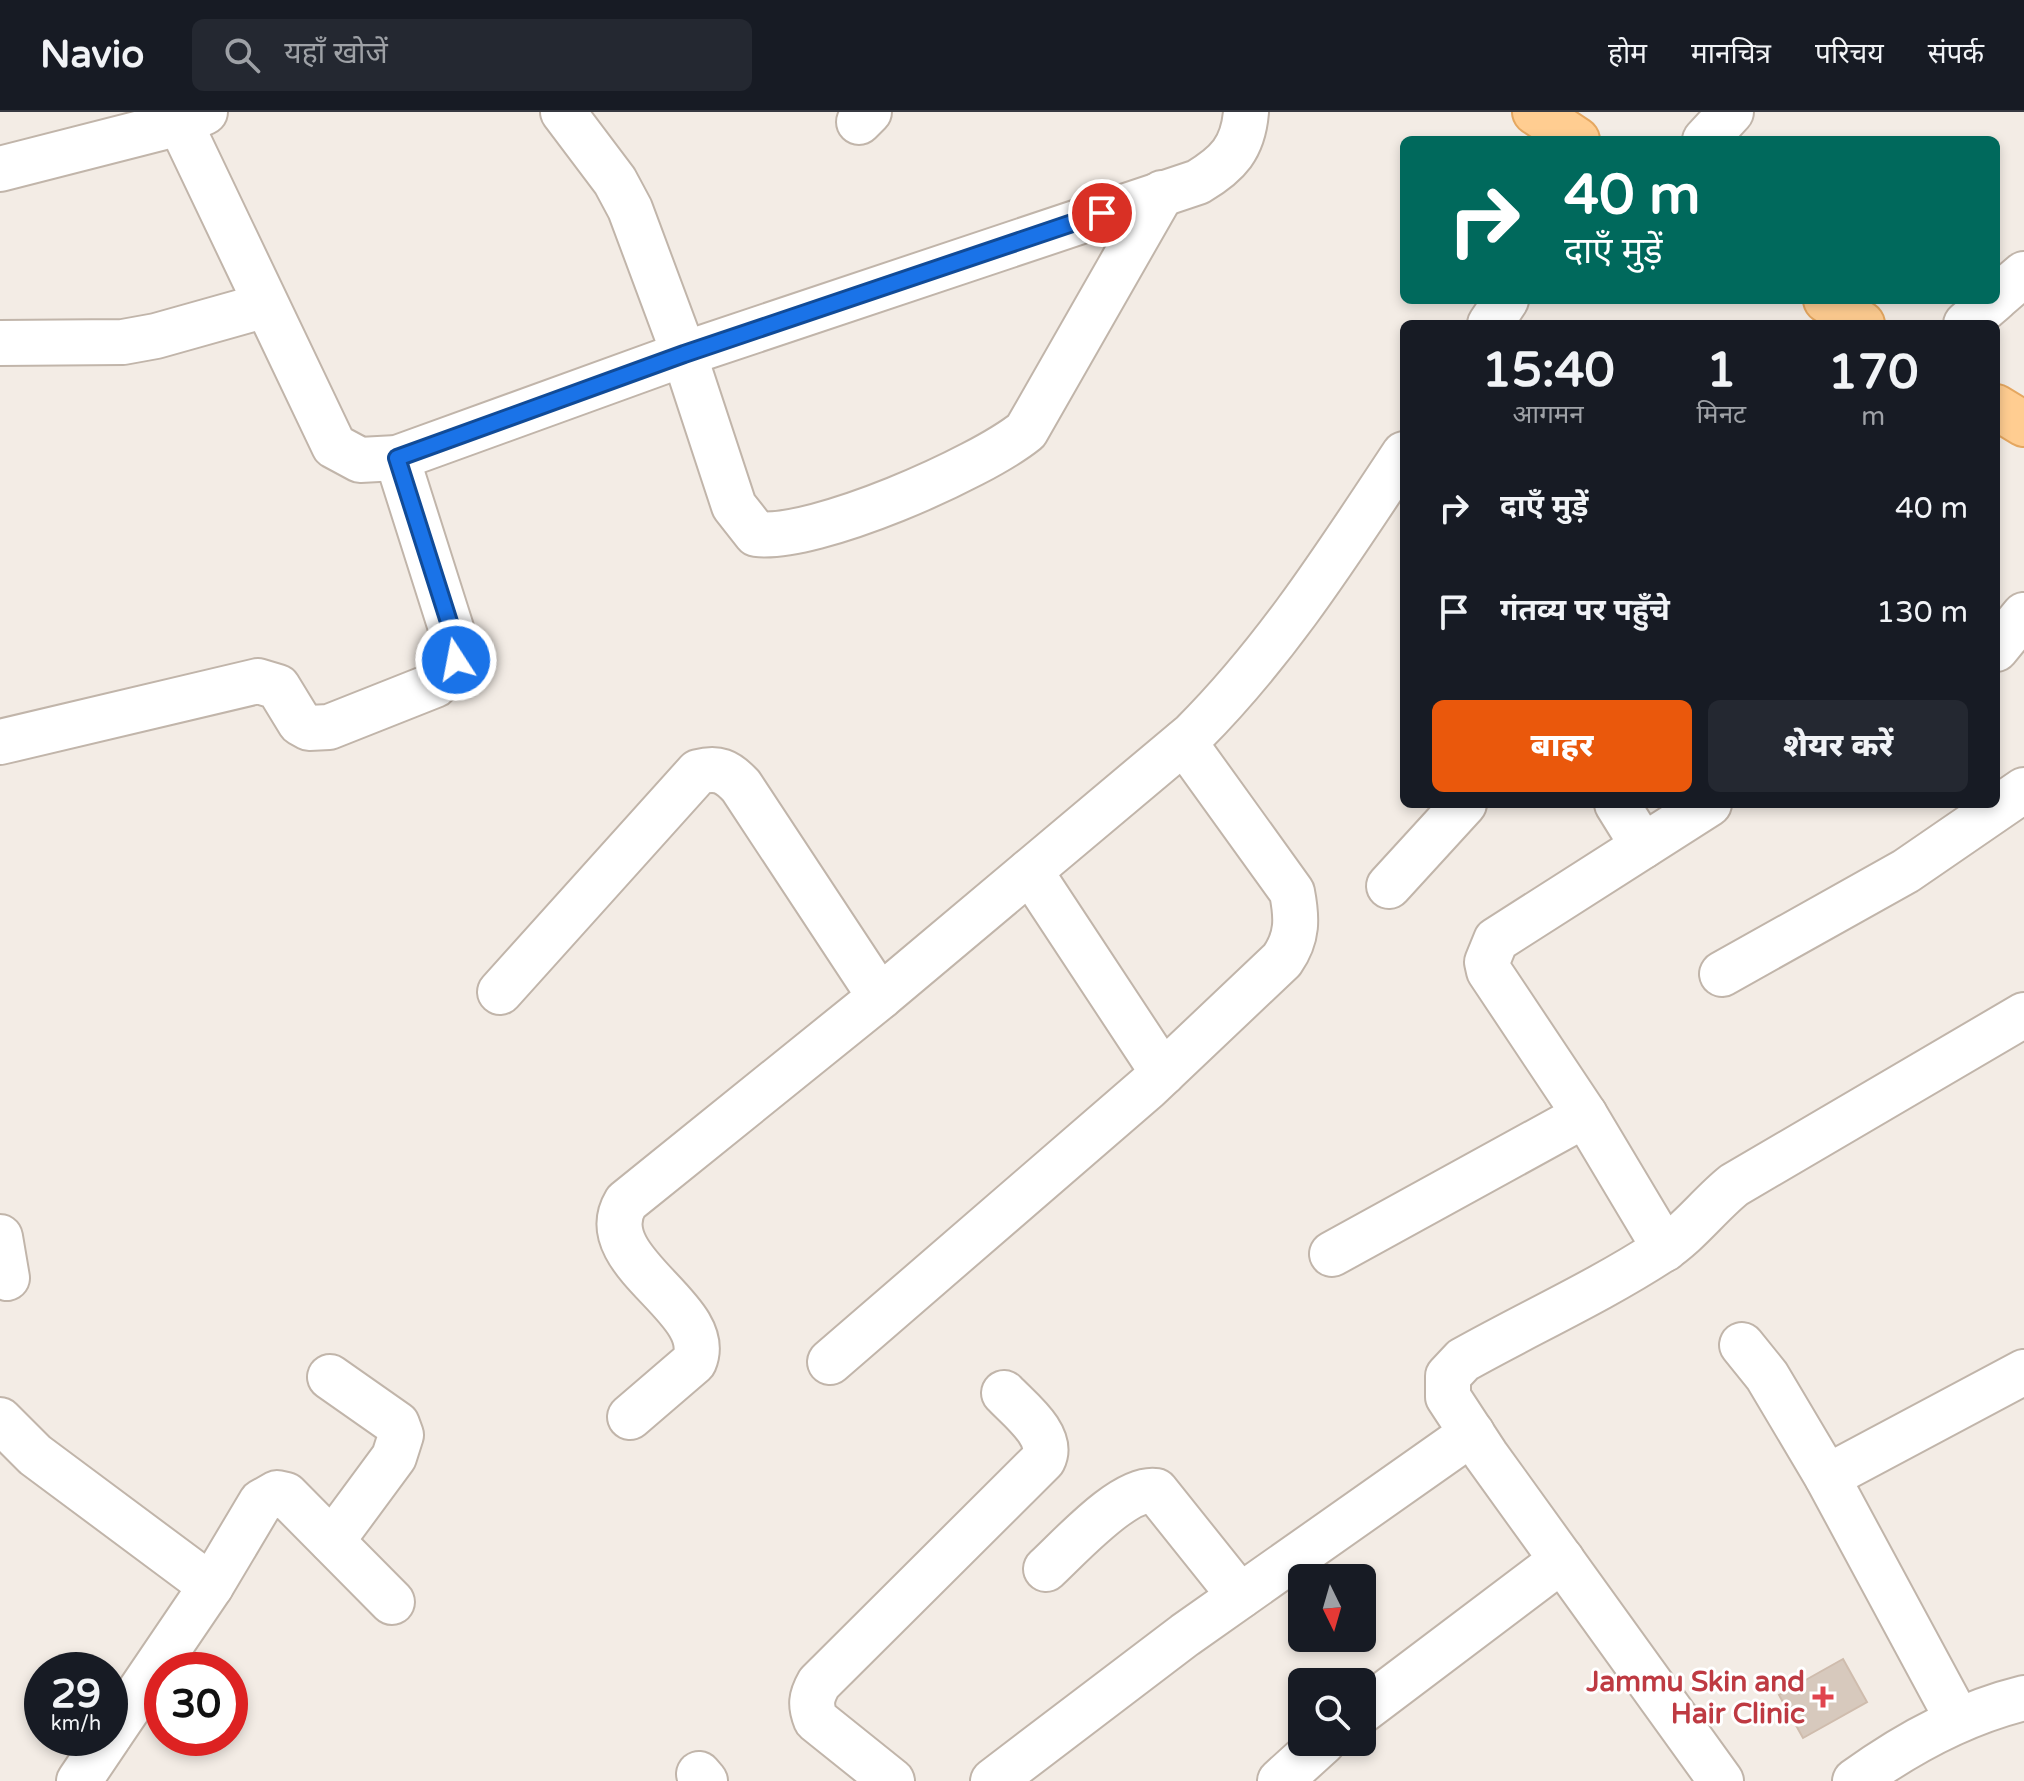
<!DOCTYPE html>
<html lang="hi">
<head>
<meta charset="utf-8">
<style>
  :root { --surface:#171b24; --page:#242831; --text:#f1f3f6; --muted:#9ea1a6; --line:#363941; --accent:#ea580c }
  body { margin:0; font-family:"Varela Round","Noto Sans Devanagari",sans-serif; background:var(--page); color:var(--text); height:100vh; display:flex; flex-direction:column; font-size:30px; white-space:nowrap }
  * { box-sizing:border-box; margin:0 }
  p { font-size:26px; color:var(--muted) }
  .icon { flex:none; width:44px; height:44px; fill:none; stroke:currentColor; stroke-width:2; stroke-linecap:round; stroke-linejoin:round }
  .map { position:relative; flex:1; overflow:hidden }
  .drawer { position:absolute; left:1400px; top:208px; width:600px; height:488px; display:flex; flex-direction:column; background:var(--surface); border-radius:12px; box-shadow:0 4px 12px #0003 }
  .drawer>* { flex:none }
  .top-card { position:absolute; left:1400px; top:24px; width:600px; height:168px; border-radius:12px; box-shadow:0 4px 12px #0003; background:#00695c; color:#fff; overflow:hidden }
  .needle { width:52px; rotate:175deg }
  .tools { position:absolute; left:1288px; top:1452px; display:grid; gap:16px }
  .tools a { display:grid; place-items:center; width:88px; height:88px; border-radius:12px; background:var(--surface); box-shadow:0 4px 12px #0003; font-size:40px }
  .speed { position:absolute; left:24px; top:1540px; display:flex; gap:16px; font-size:40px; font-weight:700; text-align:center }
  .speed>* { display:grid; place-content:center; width:104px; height:104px; border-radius:50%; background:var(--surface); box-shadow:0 4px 12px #0003; line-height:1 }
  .speed small { font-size:20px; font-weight:400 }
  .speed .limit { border:12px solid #d22; background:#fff; color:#111 }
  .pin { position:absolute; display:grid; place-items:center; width:68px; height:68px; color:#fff; margin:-34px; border:4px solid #fff; border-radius:50%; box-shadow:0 2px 8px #0007 }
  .me { position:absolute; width:88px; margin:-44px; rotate:349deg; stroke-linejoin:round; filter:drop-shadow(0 0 6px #0008) }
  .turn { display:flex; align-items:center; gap:28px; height:168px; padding:0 32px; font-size:36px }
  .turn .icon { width:104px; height:104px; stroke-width:2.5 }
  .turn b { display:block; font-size:56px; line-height:68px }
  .eta { display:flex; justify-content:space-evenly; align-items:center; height:136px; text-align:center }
  .eta b { font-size:48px; font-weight:800; line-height:56px }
  .action { display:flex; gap:16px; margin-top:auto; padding:16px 32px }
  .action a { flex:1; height:92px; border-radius:12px; background:var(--accent); color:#fff; font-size:32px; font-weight:800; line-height:92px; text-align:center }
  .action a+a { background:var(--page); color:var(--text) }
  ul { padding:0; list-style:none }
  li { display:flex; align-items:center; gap:24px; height:104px; padding:0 32px }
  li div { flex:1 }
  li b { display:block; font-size:30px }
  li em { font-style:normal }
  header { display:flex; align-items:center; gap:48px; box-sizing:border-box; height:112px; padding:0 40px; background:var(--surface); border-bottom:2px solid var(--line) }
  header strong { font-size:38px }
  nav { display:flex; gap:44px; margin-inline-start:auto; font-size:28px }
  .search { width:560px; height:72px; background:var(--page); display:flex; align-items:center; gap:20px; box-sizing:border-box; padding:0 28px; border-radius:12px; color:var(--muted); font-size:30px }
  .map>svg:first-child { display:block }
  .building { fill:#d7c9bd; stroke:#cfbcad; stroke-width:2 }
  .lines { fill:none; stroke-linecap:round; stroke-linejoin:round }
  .minor-casing { stroke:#c1b5aa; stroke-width:48 }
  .major-casing { stroke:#e5a760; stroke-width:48 }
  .minor { stroke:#fff; stroke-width:44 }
  .major { stroke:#ffcd91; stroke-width:44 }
  .route-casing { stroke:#114b97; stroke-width:20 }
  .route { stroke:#1a73e8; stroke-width:14 }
  .health-dot { fill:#e0444e; stroke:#fff; stroke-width:3 }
  .labels { text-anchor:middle; stroke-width:6; stroke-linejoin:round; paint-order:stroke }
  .health-label { font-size:28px; font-weight:bold; fill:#be3a42; stroke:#fff; text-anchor:end }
</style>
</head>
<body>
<header>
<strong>Navio</strong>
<div class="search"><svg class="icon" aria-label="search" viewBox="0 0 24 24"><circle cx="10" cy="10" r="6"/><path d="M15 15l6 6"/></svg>यहाँ खोजें</div>
<nav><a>होम</a><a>मानचित्र</a><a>परिचय</a><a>संपर्क</a></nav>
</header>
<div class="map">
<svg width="2024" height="1669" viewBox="0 0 2024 1669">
  <rect width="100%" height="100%" fill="#f3ece5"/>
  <path class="building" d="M 1843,1547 L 1867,1590 L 1803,1626 L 1779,1583 Z"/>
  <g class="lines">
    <defs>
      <g id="minor">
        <path d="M 563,0 L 615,69 L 630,97 L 684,242 L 734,394 L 756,422 C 815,429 979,357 1026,319 L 1162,81"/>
        <path d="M 859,10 L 869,0"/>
        <path d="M 180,11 L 334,334 L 360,348 L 397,346 L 684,242 L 1198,70 C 1228,52 1243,36 1246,0"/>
        <path d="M 1705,28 L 1731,0"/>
        <path d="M 0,57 L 180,11 L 205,0"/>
        <path d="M 1996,186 L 2024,162"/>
        <path d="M 1490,212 L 1506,188"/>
        <path d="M 1966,212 L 1994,188"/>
        <path d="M 0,231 L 123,230 L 156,224 L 266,193"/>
        <path d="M 1996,537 L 2024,503"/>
        <path d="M 0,630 L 258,569 L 278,575 L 300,611 L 309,616 L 329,615 L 435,573 L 456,548 L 456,532 L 397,346"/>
        <path d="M 1617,692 L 1643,734"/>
        <path d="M 1030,759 L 1163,961"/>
        <path d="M 1389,774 L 1464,692"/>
        <path d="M 1722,862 L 1906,759 L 2024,678"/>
        <path d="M 500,880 L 698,660 C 718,655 727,659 741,674 L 880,885"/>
        <path d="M 0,1125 L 7,1166"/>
        <path d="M 1665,1137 L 1585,1003 L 1489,859 L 1487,850 L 1496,828 L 1709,692"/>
        <path d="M 1332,1142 L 1585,1003"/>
        <path d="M 1742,1233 L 1767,1264 L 1827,1365 L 1958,1608"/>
        <path d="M 830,1250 L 1148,975 L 1282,848 C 1298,825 1297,806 1292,780 L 1184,630"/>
        <path d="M 330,1265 L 397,1312 L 401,1323 L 394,1345 L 332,1429"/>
        <path d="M 630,1305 L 694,1250 C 717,1196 590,1150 626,1090 L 880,885 L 1193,622 C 1277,538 1339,440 1404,342"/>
        <path d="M 0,1308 L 35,1343 L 211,1474"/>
        <path d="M 1827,1365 L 2024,1260"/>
        <path d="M 1046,1457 C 1070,1435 1124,1374 1156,1379 L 1240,1484"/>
        <path d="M 1362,1599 L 1562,1448"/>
        <path d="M 110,1623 L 211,1474 L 261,1390 L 277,1381 L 286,1383 L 392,1490"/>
        <path d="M 699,1662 L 705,1669"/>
        <path d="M 79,1669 L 108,1626"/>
        <path d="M 892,1669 L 816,1608 C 810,1593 811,1585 819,1571 L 1043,1348 C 1055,1324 1019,1297 1004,1281"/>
        <path d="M 993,1669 L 1185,1523 L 1472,1321"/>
        <path d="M 1280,1669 L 1323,1630"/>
        <path d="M 1721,1669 L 1486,1343 L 1448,1285 L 1448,1264 L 1463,1248 C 1529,1211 1598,1180 1661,1139 C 1688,1122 1709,1093 1734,1073 L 2024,903"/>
        <path d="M 1855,1669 C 1906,1632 1963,1601 2024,1586"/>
      </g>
      <g id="major">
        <path d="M 1535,0 L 1577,28"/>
        <path d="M 1826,188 L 1862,212"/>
        <path d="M 1996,295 L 2024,312"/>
      </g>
    </defs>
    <use href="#minor" class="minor-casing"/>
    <use href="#major" class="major-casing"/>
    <use href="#minor" class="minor"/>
    <use href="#major" class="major"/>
  </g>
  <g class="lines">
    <defs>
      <path id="route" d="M 456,548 L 456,532 L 397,346 L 684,242 L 1102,101"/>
    </defs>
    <use href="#route" class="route-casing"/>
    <use href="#route" class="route"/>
  </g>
  <path class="health-dot" d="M1819 1573h8v8h8v8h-8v8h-8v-8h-8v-8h8z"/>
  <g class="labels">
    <g class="health-label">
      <text x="1805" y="1579">Jammu Skin and<tspan x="1805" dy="32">Hair Clinic</tspan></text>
    </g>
  </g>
</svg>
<div class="tools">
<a><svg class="needle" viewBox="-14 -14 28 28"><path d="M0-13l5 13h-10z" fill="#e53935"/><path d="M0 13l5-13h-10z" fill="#9ea1a6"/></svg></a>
<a><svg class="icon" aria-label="search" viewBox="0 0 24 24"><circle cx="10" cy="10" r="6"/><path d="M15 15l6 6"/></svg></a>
</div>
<div class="speed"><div>29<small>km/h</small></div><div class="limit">30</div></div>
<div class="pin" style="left:1102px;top:101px;background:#d93025"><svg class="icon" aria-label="arrive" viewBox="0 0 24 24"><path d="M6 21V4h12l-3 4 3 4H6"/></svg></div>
<svg class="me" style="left:456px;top:548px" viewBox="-20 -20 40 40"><circle r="17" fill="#1a73e8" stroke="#fff" stroke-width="3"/><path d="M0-11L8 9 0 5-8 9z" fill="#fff"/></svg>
<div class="top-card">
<div class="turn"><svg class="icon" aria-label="right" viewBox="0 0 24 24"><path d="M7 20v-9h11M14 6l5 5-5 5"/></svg><div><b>40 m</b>दाएँ मुड़ें</div></div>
</div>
<section class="drawer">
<div class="eta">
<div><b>15:40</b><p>आगमन</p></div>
<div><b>1</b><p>मिनट</p></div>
<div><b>170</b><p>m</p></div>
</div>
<ul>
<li><svg class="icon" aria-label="right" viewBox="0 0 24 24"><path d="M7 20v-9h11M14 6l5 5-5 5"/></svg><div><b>दाएँ मुड़ें</b></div><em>40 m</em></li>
<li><svg class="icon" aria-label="arrive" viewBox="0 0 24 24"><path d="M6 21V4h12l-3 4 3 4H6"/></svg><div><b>गंतव्य पर पहुँचे</b></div><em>130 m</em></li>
</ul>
<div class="action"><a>बाहर</a><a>शेयर करें</a></div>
</section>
</div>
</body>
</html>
